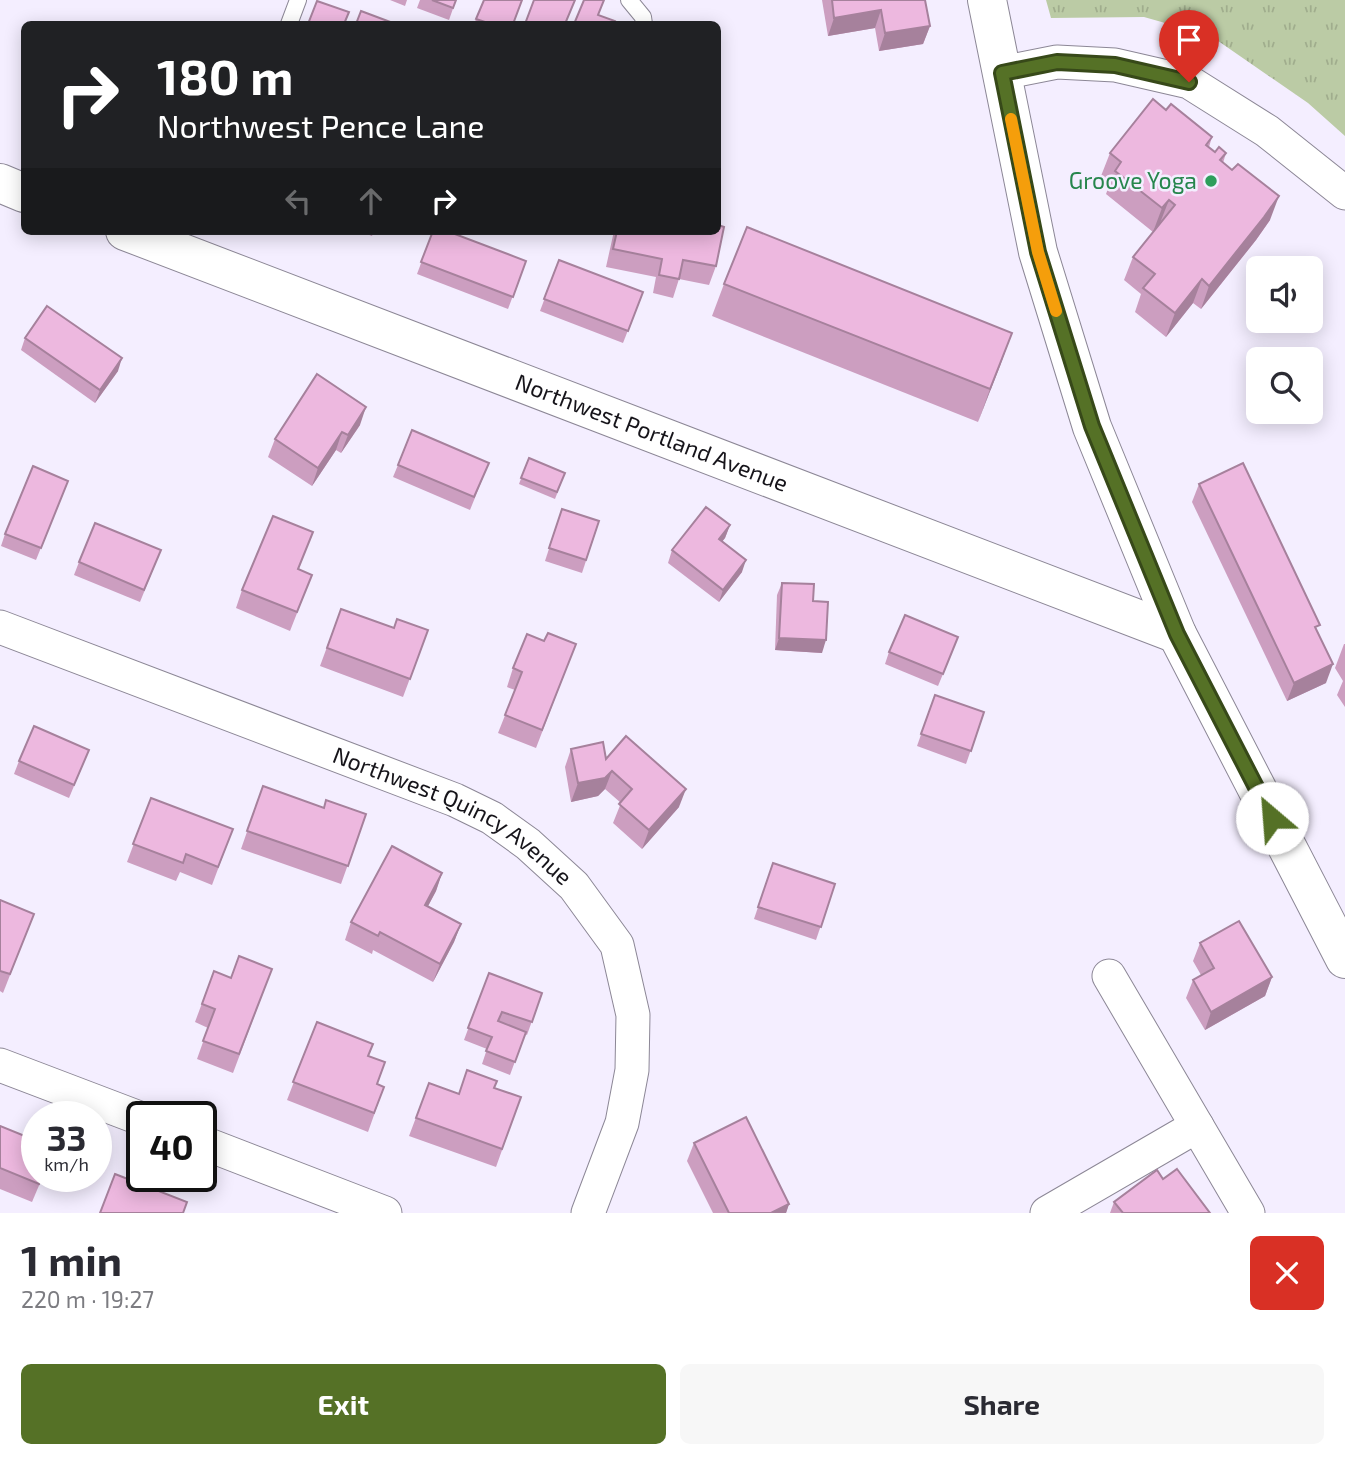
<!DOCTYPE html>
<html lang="en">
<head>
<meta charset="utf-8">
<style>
  :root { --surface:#fff; --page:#f7f7f7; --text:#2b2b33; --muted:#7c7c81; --accent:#557126 }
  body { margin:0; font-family:"Exo 2",sans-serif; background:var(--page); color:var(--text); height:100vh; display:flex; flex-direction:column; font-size:26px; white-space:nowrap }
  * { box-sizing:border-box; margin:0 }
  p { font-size:23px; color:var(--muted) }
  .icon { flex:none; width:38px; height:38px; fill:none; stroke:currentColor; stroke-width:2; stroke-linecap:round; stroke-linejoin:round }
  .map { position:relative; height:1213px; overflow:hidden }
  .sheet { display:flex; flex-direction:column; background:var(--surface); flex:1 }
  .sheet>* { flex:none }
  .guide { position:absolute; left:21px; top:21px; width:700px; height:214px; border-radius:10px; box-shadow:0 4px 18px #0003; background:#202124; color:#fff; overflow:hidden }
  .buttons { position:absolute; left:1246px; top:256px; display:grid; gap:14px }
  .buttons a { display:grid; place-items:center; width:77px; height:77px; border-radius:10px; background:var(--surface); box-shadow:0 4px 18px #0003; font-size:35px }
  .speed { position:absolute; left:21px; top:1101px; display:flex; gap:14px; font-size:35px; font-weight:700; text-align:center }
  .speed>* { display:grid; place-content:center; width:91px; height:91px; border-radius:50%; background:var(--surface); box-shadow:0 4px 18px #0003; line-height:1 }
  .speed small { font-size:18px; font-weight:400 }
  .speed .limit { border:4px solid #111; border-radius:10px; background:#fff; color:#111 }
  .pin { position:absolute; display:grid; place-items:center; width:60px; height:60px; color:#fff; margin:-72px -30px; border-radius:50% 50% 50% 0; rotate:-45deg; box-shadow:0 0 7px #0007 }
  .pin .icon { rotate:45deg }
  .me { position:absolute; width:77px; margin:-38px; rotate:333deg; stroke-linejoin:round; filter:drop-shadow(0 0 5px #0008) }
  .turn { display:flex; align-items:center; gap:24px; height:147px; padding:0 21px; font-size:32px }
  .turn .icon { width:91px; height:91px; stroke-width:2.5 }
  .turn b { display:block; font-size:49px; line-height:60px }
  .lanes { display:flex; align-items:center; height:66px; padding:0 21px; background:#0003; justify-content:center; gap:35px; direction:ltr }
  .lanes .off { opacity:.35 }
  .round { display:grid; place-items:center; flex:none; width:74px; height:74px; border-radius:10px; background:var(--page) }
  .headline { display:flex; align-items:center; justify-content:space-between; height:119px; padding:0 21px }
  h1 { font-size:42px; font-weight:700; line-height:52px }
  .action { display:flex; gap:14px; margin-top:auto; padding:14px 21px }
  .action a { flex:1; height:80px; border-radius:10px; background:var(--accent); color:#fff; font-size:28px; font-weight:700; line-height:80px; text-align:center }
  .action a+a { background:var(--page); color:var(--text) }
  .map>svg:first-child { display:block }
  .grass { fill:url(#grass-tufts) }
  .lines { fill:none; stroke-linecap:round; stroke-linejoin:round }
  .lane-casing { stroke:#8c8796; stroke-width:18 }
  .street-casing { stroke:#8c8796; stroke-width:35 }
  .secondary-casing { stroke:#8c8796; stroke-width:40 }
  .lane { stroke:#fff; stroke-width:16 }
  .street { stroke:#fff; stroke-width:33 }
  .secondary { stroke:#fff; stroke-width:38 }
  .wall { fill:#cc9ec0 }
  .shaded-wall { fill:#a6819c }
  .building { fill:#edb8df; stroke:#a6819c; stroke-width:2 }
  .route-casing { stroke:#374919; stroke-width:18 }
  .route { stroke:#557126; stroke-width:12 }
  .slow { stroke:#f59e0b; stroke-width:12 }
  .leisure-dot { fill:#2e9e5b; stroke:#f4eeff; stroke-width:2.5 }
  .labels { text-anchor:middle; stroke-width:5; stroke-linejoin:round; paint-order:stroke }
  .leisure-label { font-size:23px; fill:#27864d; stroke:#f4eeff; text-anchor:end }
  .street-label { font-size:23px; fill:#16141a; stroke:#f4eeff }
</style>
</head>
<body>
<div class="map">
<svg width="1345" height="1213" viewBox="0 0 1345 1213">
  <defs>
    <pattern id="grass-tufts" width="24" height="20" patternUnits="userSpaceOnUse" patternTransform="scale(1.75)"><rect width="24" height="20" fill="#bbcba5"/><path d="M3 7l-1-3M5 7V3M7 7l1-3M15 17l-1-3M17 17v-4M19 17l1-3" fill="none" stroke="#a0ad8d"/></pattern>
  </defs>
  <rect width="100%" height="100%" fill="#f4eeff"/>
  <path class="grass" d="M 1046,0 L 1345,0 L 1345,136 L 1308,103 L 1211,36 L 1144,17 L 1051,18 Z"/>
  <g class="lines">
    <defs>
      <g id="lane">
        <path d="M 629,0 L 643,17 L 644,24"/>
        <path d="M 289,24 L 298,0"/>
      </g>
      <g id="street">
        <path d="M 1002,73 L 1057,62 L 1115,65 L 1189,82 L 1267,131 L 1345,193"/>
        <path id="s1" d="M 0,627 L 455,800 L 492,818 L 528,844 L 574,886 L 617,945 L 633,1015 L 632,1070 L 622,1123 L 588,1213"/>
        <path d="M 1109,976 L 1248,1213"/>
        <path d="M 0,1065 L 142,1119"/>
        <path d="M 201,1142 L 385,1213"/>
        <path d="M 1047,1213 L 1197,1126"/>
      </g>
      <g id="secondary">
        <path d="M 987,0 L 1038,252 L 1092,427 L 1177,634 L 1345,959"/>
        <path d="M 0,183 L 24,193"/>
        <path id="s2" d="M 125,231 L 1177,634"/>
      </g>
    </defs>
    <use href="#lane" class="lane-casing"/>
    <use href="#street" class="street-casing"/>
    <use href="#secondary" class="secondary-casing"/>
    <use href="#lane" class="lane"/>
    <use href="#street" class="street"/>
    <use href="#secondary" class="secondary"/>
  </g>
  <g class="wall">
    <path d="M 390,0 L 407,0 L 405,6 Z"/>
    <path d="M 420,0 L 456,0 L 449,20 L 417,8 Z"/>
    <path d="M 484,0 L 513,24 L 474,24 Z"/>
    <path d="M 822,0 L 925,0 L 930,26 L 923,44 L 879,51 L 875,28 L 828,36 Z"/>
    <path d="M 1166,110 L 1212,137 L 1209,147 L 1215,152 L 1226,153 L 1223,163 L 1270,220 L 1256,240 L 1201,309 L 1193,303 L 1166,337 L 1135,312 L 1141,294 L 1124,280 L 1133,257 L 1153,232 L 1106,194 L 1110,183 L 1101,176 L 1110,153 Z"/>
    <path d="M 359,231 L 374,231 L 372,236 Z"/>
    <path d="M 433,231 L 526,261 L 508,309 L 417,274 Z"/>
    <path d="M 614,231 L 718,231 L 716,266 L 709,285 L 679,279 L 673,298 L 653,293 L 656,277 L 606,267 Z"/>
    <path d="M 559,260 L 643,292 L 623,343 L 540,311 Z"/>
    <path d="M 724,284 L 1012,333 L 978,422 L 712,316 Z"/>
    <path d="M 25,338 L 118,371 L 95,403 L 21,350 Z"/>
    <path d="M 360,425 L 341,453 L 336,450 L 312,486 L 268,457 L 275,439 Z"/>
    <path d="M 529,458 L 565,473 L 555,499 L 519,484 Z"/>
    <path d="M 489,463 L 470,510 L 393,477 L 398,465 Z"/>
    <path d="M 68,481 L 36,560 L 1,546 L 5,534 Z"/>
    <path d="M 1199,484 L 1317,631 L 1326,683 L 1287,701 L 1192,502 Z"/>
    <path d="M 562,509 L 599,521 L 582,573 L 545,561 Z"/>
    <path d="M 730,525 L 725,538 L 722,541 L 742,572 L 719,602 L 668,563 L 672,550 Z"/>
    <path d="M 313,532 L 298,569 L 312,575 L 290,631 L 236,608 L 242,590 Z"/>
    <path d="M 161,550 L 140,602 L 74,575 L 79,562 Z"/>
    <path d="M 782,583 L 813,601 L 822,653 L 775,650 L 777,595 Z"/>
    <path d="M 341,609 L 394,628 L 428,630 L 403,697 L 320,666 Z"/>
    <path d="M 544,641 L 576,644 L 536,748 L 498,733 L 515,690 L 507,687 L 513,668 Z"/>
    <path d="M 1344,644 L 1345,644 L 1345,707 L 1337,695 L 1343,681 L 1335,668 Z"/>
    <path d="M 953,650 L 938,686 L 885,664 L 889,652 Z"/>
    <path d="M 935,695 L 984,712 L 966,764 L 917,746 Z"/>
    <path d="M 571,749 L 606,759 L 679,807 L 642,849 L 613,823 L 621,803 L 605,789 L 598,796 L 571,802 L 565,767 Z"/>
    <path d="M 19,761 L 84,762 L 69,798 L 14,774 Z"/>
    <path d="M 263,786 L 323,808 L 366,814 L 341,884 L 241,849 Z"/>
    <path d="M 151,798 L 233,829 L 212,885 L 180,872 L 176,881 L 127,862 Z"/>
    <path d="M 773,863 L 835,884 L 816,940 L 754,919 Z"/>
    <path d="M 442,873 L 436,891 L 428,906 L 461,924 L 454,942 L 433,982 L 373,950 L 372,954 L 345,940 L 351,922 Z"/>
    <path d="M 0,900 L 34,914 L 3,993 L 0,991 Z"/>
    <path d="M 1200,943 L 1272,977 L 1265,996 L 1205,1030 L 1186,998 L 1193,980 L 1201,975 L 1193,961 Z"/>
    <path d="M 272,969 L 233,1073 L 197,1059 L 208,1028 L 195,1022 L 214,971 L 231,978 Z"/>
    <path d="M 489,973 L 542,993 L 527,1035 L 525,1034 L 510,1075 L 482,1064 L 487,1049 L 464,1040 Z"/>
    <path d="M 317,1022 L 368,1056 L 377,1084 L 384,1087 L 368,1132 L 287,1100 Z"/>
    <path d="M 429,1083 L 459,1094 L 494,1088 L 521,1097 L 496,1167 L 409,1136 Z"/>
    <path d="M 0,1126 L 43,1176 L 32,1202 L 0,1189 Z"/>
    <path d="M 694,1143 L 789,1204 L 786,1213 L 713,1213 L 687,1161 Z"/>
    <path d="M 1163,1179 L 1210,1213 L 1110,1213 L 1114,1202 Z"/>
  </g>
  <g class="shaded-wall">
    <path d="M 881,10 L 875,28 L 828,36 L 834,18 Z"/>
    <path d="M 930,26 L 923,44 L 879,51 L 885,33 Z"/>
    <path d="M 1279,196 L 1270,220 L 1256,240 L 1201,309 L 1209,286 Z"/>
    <path d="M 1169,200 L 1160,223 L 1153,232 L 1162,208 Z"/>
    <path d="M 1202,279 L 1193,303 L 1166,337 L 1175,313 Z"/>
    <path d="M 1012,333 L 1000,366 L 978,422 L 990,389 Z"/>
    <path d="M 122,358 L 118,371 L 95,403 L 100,390 Z"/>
    <path d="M 366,407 L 360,425 L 341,453 L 348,435 Z"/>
    <path d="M 342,432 L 336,450 L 312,486 L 318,468 Z"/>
    <path d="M 730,525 L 725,538 L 715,551 L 719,539 Z"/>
    <path d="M 746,560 L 742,572 L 719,602 L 723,590 Z"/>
    <path d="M 779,638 L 826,640 L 822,653 L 775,650 Z"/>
    <path d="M 1333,664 L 1326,683 L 1287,701 L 1294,683 Z"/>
    <path d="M 612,771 L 605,789 L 598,796 L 571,802 L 578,783 Z"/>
    <path d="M 686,789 L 679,807 L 642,849 L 649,830 Z"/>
    <path d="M 442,873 L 436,891 L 419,923 L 425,905 Z"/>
    <path d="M 461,924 L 454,942 L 433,982 L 440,964 Z"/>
    <path d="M 1272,977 L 1265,996 L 1205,1030 L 1211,1012 Z"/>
    <path d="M 789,1204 L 786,1213 L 771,1213 Z"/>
  </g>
  <g class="building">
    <path d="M 432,0 L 456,0 L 453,8 Z"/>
    <path d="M 484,0 L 522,0 L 513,24 L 491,24 L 476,19 Z"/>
    <path d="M 534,0 L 575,0 L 565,24 L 525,24 Z"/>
    <path d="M 584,0 L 604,0 L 598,15 L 615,21 L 614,24 L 574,24 Z"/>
    <path d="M 832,0 L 925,0 L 930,26 L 885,33 L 881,10 L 834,18 Z"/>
    <path d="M 317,1 L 349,12 L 344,24 L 308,24 Z"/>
    <path d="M 361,11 L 393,23 L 393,24 L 356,24 Z"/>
    <path d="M 1153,99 L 1166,110 L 1171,104 L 1212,137 L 1206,145 L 1215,152 L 1219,147 L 1226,153 L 1220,160 L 1232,170 L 1238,164 L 1279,196 L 1264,217 L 1209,286 L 1202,279 L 1175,313 L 1143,288 L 1155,274 L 1133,257 L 1175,205 L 1169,200 L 1162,208 L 1115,171 L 1121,162 L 1110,153 Z"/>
    <path d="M 718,225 L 724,227 L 716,266 L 683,260 L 679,279 L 659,275 L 662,259 L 613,249 L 617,231 L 718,231 Z"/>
    <path d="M 747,227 L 1012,333 L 990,389 L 724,284 Z"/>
    <path d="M 433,231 L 447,231 L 526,261 L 513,297 L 421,262 Z"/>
    <path d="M 559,260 L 643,292 L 628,331 L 544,299 Z"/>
    <path d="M 47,306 L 122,358 L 100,390 L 25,338 Z"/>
    <path d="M 317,374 L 366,407 L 348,435 L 342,432 L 318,468 L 275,439 Z"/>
    <path d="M 412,430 L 489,463 L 474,497 L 398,465 Z"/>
    <path d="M 529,458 L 565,473 L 557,492 L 521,478 Z"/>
    <path d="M 1243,463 L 1320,625 L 1315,627 L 1333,664 L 1294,683 L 1199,484 Z"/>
    <path d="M 33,466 L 68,481 L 41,548 L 5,534 Z"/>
    <path d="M 706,507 L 730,525 L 719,539 L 746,560 L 723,590 L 672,550 Z"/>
    <path d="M 562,509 L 599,521 L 586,560 L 549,548 Z"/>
    <path d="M 273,516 L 313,532 L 298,569 L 312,575 L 297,612 L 242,590 Z"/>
    <path d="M 95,523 L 161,550 L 144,590 L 79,562 Z"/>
    <path d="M 782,583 L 814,584 L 813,601 L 828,602 L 826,640 L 779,638 Z"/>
    <path d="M 341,609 L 394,628 L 397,619 L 428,630 L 410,679 L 327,648 Z"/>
    <path d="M 905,615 L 958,637 L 943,674 L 889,652 Z"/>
    <path d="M 548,633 L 576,644 L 542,730 L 505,715 L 522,672 L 513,668 L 527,634 L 544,641 Z"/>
    <path d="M 935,695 L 984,712 L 971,751 L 921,734 Z"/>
    <path d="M 34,726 L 89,750 L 74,785 L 19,761 Z"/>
    <path d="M 626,736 L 686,789 L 649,830 L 619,804 L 632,789 L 612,771 L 605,778 L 578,783 L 571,749 L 603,742 L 606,759 Z"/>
    <path d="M 263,786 L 324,808 L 326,800 L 366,814 L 348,866 L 247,831 Z"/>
    <path d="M 151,798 L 233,829 L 218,867 L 186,854 L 183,863 L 133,844 Z"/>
    <path d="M 392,846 L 442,873 L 425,905 L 461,924 L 440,964 L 380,932 L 378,936 L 351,922 Z"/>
    <path d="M 773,863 L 835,884 L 821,927 L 758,907 Z"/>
    <path d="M 0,900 L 34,914 L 10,974 L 0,971 Z"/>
    <path d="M 1239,921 L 1272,977 L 1211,1012 L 1193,980 L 1214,968 L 1200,943 Z"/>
    <path d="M 239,956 L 272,969 L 239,1054 L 203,1041 L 215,1009 L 202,1004 L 214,971 L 231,978 Z"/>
    <path d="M 489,973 L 542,993 L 532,1022 L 502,1012 L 498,1021 L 526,1032 L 515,1062 L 486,1051 L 492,1037 L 468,1028 Z"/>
    <path d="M 317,1022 L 373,1044 L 368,1056 L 385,1062 L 377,1084 L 384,1087 L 374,1113 L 293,1082 Z"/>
    <path d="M 467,1070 L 497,1081 L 494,1088 L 521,1097 L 502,1149 L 416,1118 L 429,1083 L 459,1094 Z"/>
    <path d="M 746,1117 L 789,1204 L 771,1213 L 729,1213 L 694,1143 Z"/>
    <path d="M 0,1126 L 37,1141 L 37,1176 L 42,1176 L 39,1184 L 0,1168 Z"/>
    <path d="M 1177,1169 L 1210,1213 L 1123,1213 L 1114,1202 L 1157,1170 L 1163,1179 Z"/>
    <path d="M 115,1174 L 187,1202 L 183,1213 L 100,1213 Z"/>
  </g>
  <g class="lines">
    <defs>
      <path id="route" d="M 1189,82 L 1115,65 L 1077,63 L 1057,62 L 1002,73 L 1038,252 L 1092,426 L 1177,634 L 1272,818"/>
    </defs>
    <use href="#route" class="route-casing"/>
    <use href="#route" class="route"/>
    <path class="slow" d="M 1011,119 L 1038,252 L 1056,311"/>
  </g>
  <circle class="leisure-dot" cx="1211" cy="181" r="7"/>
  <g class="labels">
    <g class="leisure-label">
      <text x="1197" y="189">Groove Yoga</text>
    </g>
    <g class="street-label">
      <text dy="8" stroke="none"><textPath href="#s2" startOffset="564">Northwest Portland Avenue</textPath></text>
      <text dy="8" stroke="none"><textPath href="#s1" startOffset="492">Northwest Quincy Avenue</textPath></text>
    </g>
  </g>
</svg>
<div class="buttons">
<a><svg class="icon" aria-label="sound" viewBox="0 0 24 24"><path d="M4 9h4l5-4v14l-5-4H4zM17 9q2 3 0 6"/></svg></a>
<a><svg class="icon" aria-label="search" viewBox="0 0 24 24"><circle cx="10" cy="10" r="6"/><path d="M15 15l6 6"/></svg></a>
</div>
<div class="speed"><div>33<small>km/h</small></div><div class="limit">40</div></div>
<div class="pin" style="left:1189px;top:82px;background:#d93025"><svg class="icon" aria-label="arrive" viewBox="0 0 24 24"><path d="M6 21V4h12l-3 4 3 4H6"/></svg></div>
<svg class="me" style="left:1272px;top:818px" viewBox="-20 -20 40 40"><circle r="19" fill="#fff"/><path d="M0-13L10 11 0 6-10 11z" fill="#557126"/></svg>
<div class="guide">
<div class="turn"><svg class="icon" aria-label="right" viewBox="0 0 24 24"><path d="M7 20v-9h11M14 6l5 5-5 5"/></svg><div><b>180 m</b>Northwest Pence Lane</div></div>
<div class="lanes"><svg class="icon off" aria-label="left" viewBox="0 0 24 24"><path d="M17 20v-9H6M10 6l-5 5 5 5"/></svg><svg class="icon off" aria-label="ahead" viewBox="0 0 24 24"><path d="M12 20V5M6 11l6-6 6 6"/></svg><svg class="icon" aria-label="right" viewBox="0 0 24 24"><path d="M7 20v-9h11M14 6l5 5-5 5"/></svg></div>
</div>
</div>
<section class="sheet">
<div class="headline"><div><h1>1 min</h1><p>220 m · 19:27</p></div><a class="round" style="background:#d93025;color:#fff"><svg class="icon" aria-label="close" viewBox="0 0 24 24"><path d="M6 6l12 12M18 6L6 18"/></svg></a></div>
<div class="action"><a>Exit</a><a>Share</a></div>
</section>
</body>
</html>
